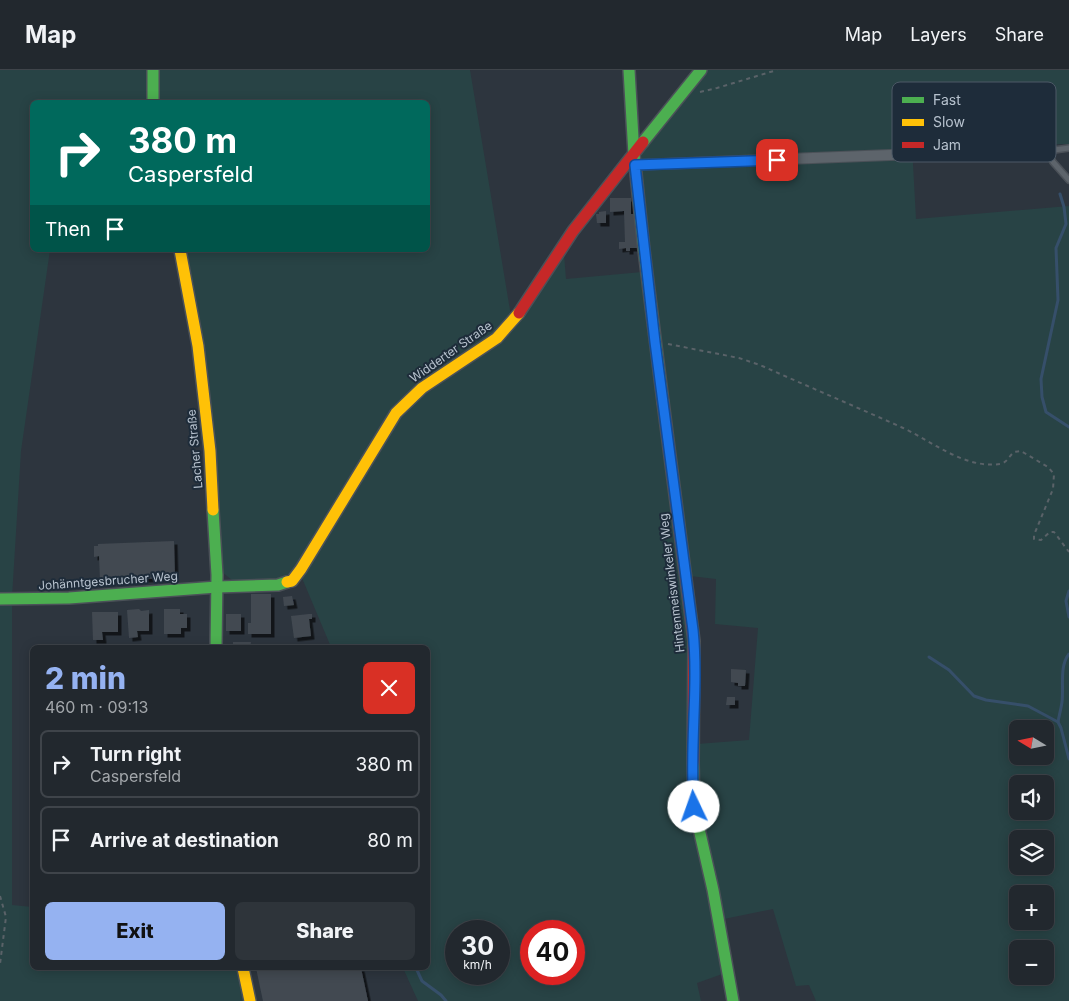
<!DOCTYPE html>
<html lang="en">
<head>
<meta charset="utf-8">
<style>
  :root { --surface:#22282e; --page:#2e343a; --text:#f1f3f6; --muted:#a2a6aa; --line:#3f444a; --accent:#95b2f1 }
  body { margin:0; font-family:Inter,sans-serif; background:var(--page); color:var(--text); height:100vh; display:flex; flex-direction:column; font-size:19px; white-space:nowrap }
  * { box-sizing:border-box; margin:0 }
  p { font-size:16px; color:var(--muted) }
  .icon { flex:none; width:28px; height:28px; fill:none; stroke:currentColor; stroke-width:2; stroke-linecap:round; stroke-linejoin:round }
  .map { position:relative; flex:1; overflow:hidden }
  .side { position:absolute; left:30px; top:575px; width:400px; height:325px; display:flex; flex-direction:column; background:var(--surface); border-radius:8px; box-shadow:0 2px 12px #0003,0 0 0 1px var(--line) }
  .side>* { flex:none }
  .hud { position:absolute; left:30px; top:30px; width:400px; height:152px; border-radius:8px; box-shadow:0 2px 12px #0003,0 0 0 1px var(--line); background:#00695c; color:#fff; overflow:hidden }
  .needle { width:32px; rotate:280deg }
  .buttons { position:absolute; left:1009px; top:650px; display:grid; gap:10px }
  .buttons a { display:grid; place-items:center; width:45px; height:45px; border-radius:8px; background:var(--surface); box-shadow:0 2px 12px #0003,0 0 0 1px var(--line); font-size:25px }
  .speed { position:absolute; left:445px; top:850px; display:flex; gap:10px; font-size:25px; font-weight:700; text-align:center }
  .speed>* { display:grid; place-content:center; width:65px; height:65px; border-radius:50%; background:var(--surface); box-shadow:0 2px 12px #0003,0 0 0 1px var(--line); line-height:1 }
  .speed small { font-size:12px; font-weight:400 }
  .speed .limit { border:8px solid #d22; background:#fff; color:#111 }
  .pin { position:absolute; display:grid; place-items:center; width:42px; height:42px; color:#fff; margin:-21px; border-radius:10px; box-shadow:0 2px 8px #0006 }
  .me { position:absolute; width:55px; margin:-28px; rotate:357deg; stroke-linejoin:round; filter:drop-shadow(0 0 4px #0008) }
  .turn { display:flex; align-items:center; gap:18px; height:105px; padding:0 15px; font-size:22px }
  .turn .icon { width:65px; height:65px; stroke-width:2.5 }
  .turn b { display:block; font-size:35px; line-height:42px }
  .then { display:flex; align-items:center; height:48px; padding:0 15px; background:#0003; gap:10px; font-size:19px }
  .round { display:grid; place-items:center; flex:none; width:52px; height:52px; border-radius:8px; background:var(--page) }
  .headline { display:flex; align-items:center; justify-content:space-between; height:85px; padding:0 15px }
  h1 { font-size:30px; font-weight:800; line-height:38px; color:var(--accent) }
  .primary-button { display:flex; gap:10px; margin-top:auto; padding:10px 15px }
  .primary-button a { flex:1; height:58px; border-radius:8px; background:var(--accent); color:#111; font-size:20px; font-weight:800; line-height:58px; text-align:center }
  .primary-button a+a { background:var(--page); color:var(--text) }
  ul { padding:0; list-style:none }
  li { display:flex; align-items:center; gap:15px; height:68px; margin:0 10px 8px; padding:0 5px; border:2px solid var(--line); border-radius:8px }
  li div { flex:1 }
  li b { display:block; font-size:19px }
  li em { font-style:normal }
  header { display:flex; align-items:center; gap:30px; box-sizing:border-box; height:70px; padding:0 25px; background:var(--surface); border-bottom:1px solid var(--line) }
  header strong { font-size:24px }
  nav { display:flex; gap:28px; margin-inline-start:auto; font-size:18px }
  .map>svg:first-child { display:block }
  .green { fill:#284345; fill-rule:evenodd }
  .lines { fill:none; stroke-linecap:round; stroke-linejoin:round }
  .stream { stroke:#364f6a; stroke-width:3 }
  .building { fill:#424951; filter:url(#shadow) }
  .lane-casing { stroke:#4b5158; stroke-width:8 }
  .street-casing { stroke:#4b5158; stroke-width:12 }
  .fast-casing { stroke:#4b5158; stroke-width:14 }
  .slow-casing { stroke:#4b5158; stroke-width:14 }
  .jam-casing { stroke:#4b5158; stroke-width:14 }
  .path { stroke:#5a6268; stroke-width:2; stroke-dasharray:4 4; stroke-linecap:butt }
  .lane { stroke:#5d646b; stroke-width:5 }
  .street { stroke:#5d646b; stroke-width:10 }
  .fast { stroke:#4caf50; stroke-width:11 }
  .slow { stroke:#ffc107; stroke-width:11 }
  .jam { stroke:#c62828; stroke-width:11 }
  .route-casing { stroke:#114b97; stroke-width:12 }
  .route { stroke:#1a73e8; stroke-width:9 }
  .labels { text-anchor:middle; stroke-width:4; stroke-linejoin:round; paint-order:stroke }
  .street-label { font-size:12px; fill:#b7c2ce; stroke:#1e2c3a }
  .key { fill:#1e2c3a; stroke:#4c5966; stroke-width:1 }
  .key-label { font-size:14px; fill:#b7c2ce }
</style>
</head>
<body>
<header>
<strong>Map</strong>
<nav><a>Map</a><a>Layers</a><a>Share</a></nav>
</header>
<div class="map">
<svg width="1069" height="931" viewBox="0 0 1069 931">
  <defs>
    <filter id="shadow"><feDropShadow dx="3.5" dy="3.5" stdDeviation="0" flood-color="#0009"/></filter>
  </defs>
  <rect width="100%" height="100%" fill="#2d353e"/>
  <g class="green">
    <path d="M 0,0 L 148,0 L 148,32 L 32,32 L 32,180 L 50,180 L 21,381 L 12,527 L 12,835 L 32,837 L 32,898 L 239,898 L 245,931 L 0,931 Z"/>
    <path d="M 158,0 L 470,0 L 511,246 L 494,265 L 412,320 L 290,504 L 276,510 L 232,510 L 222,502 L 185,180 L 428,180 L 428,32 L 158,32 Z"/>
    <path d="M 705,0 L 1069,0 L 1069,74 L 912,76 L 916,149 L 1069,136 L 1069,931 L 816,931 L 809,915 L 796,916 L 773,839 L 724,849 L 701,759 L 697,674 L 749,670 L 758,558 L 715,554 L 716,509 L 690,506 L 640,96 L 642,81 ZM 1018,659 L 1045,659 L 1045,686 L 1018,686 ZM 1018,714 L 1045,714 L 1045,741 L 1018,741 ZM 1018,769 L 1045,769 L 1045,796 L 1018,796 ZM 1018,824 L 1045,824 L 1045,851 L 1018,851 ZM 1018,879 L 1045,879 L 1045,906 L 1018,906 Z"/>
    <path d="M 564,184 L 566,209 L 642,202 L 689,556 L 690,729 L 725,903 L 697,913 L 701,931 L 418,931 L 403,898 L 428,898 L 428,578 L 331,577 L 302,508 L 398,348 L 412,333 L 492,279 ZM 456,861 L 499,861 L 499,904 L 456,904 ZM 531,861 L 574,861 L 574,904 L 531,904 Z"/>
  </g>
  <g class="lines">
    <g class="stream">
      <path d="M 1060,124 L 1064,137 L 1066,154 L 1056,178 L 1058,230 L 1041,309 L 1042,327 L 1046,342 L 1069,357"/>
      <path d="M 1069,521 L 1066,531 L 1069,547"/>
      <path d="M 1069,584 C 1059,596 1064,618 1062,632 C 1061,639 1059,646 1058,652 L 1061,658 L 1069,689"/>
      <path d="M 929,587 L 949,600 L 974,626 L 986,630 L 1028,636 L 1058,652"/>
      <path d="M 416,898 L 422,911 L 441,925 L 446,931"/>
    </g>
  </g>
  <g class="building">
    <path d="M 610,128 L 631,128 L 631,144 L 637,144 L 639,178 L 630,178 L 630,181 L 626,181 L 626,178 L 619,179 L 619,172 L 625,172 L 624,141 L 610,142 Z"/>
    <path d="M 606,141 L 606,153 L 597,153 L 596,144 L 599,144 L 599,142 Z"/>
    <path d="M 174,471 L 175,508 L 100,510 L 99,486 L 94,487 L 94,476 L 98,476 L 98,474 Z"/>
    <path d="M 251,524 L 271,524 L 271,564 L 248,564 L 248,553 L 251,553 Z"/>
    <path d="M 292,526 L 294,535 L 284,536 L 283,527 Z"/>
    <path d="M 139,539 L 141,541 L 149,540 L 149,561 L 137,561 L 138,567 L 129,568 L 127,540 Z"/>
    <path d="M 164,539 L 180,539 L 180,544 L 187,544 L 187,558 L 181,558 L 181,564 L 164,564 Z"/>
    <path d="M 92,542 L 118,542 L 118,562 L 102,562 L 103,570 L 93,570 Z"/>
    <rect x="226" y="544" width="15" height="17"/>
    <path d="M 309,544 L 312,544 L 312,549 L 309,549 L 311,566 L 294,568 L 291,546 Z"/>
    <path d="M 233,572 L 251,572 L 250,578 L 233,578 Z"/>
    <path d="M 731,599 L 746,600 L 745,616 L 738,616 L 738,613 L 731,612 Z"/>
    <path d="M 727,627 L 735,627 L 735,635 L 726,635 Z"/>
    <path d="M 256,898 L 361,898 L 368,931 L 263,931 Z"/>
  </g>
  <g class="lines">
    <defs>
      <path id="lane" d="M 1069,78 L 1047,81 L 1053,92 L 1069,110"/>
      <path id="street" d="M 635,95 L 1020,80 L 1047,81"/>
      <g id="fast">
        <path d="M 153,0 L 153,32"/>
        <path d="M 629,0 L 634,85 L 644,180 L 663,332"/>
        <path d="M 643,72 L 701,0"/>
        <path d="M 213,440 L 217,505 L 216,578"/>
        <path d="M 0,529 L 69,528 L 217,517 L 278,515 L 287,512"/>
        <path d="M 693,693 L 694,737 L 713,820 L 733,931"/>
      </g>
      <g id="slow">
        <path d="M 180,180 L 198,276 L 210,381 L 213,440"/>
        <path d="M 287,512 L 292,511 L 301,499 L 396,343 L 422,318 L 497,268 L 519,243"/>
        <path d="M 243,898 L 250,931"/>
      </g>
      <g id="jam">
        <path d="M 519,243 L 573,161 L 643,72"/>
        <path d="M 663,332 L 694,571 L 693,693"/>
      </g>
    </defs>
    <use href="#lane" class="lane-casing"/>
    <use href="#street" class="street-casing"/>
    <use href="#fast" class="fast-casing"/>
    <use href="#slow" class="slow-casing"/>
    <use href="#jam" class="jam-casing"/>
    <g class="path">
      <path d="M 700,22 L 717,18 L 777,0"/>
      <path d="M 668,274 L 739,288 L 760,295 C 807,316 854,336 901,357 C 932,371 964,399 1000,394 C 1007,393 1009,386 1014,382 L 1021,381 L 1026,384 L 1048,397 L 1054,404 L 1053,419 L 1034,465 L 1034,469 L 1041,470 L 1050,462 L 1054,462 L 1069,482"/>
      <path d="M 0,826 L 6,847 L 0,894"/>
    </g>
    <use href="#lane" class="lane"/>
    <use href="#street" class="street"/>
    <use href="#fast" class="fast"/>
    <use href="#slow" class="slow"/>
    <use href="#jam" class="jam"/>
  </g>
  <g class="lines">
    <defs>
      <path id="route" d="M 694,737 C 689,678 699,619 693,560 L 655,272 L 635,95 L 777,90"/>
    </defs>
    <use href="#route" class="route-casing"/>
    <use href="#route" class="route"/>
  </g>
  <g class="labels">
    <g class="street-label">
      <text transform="translate(451 282) rotate(-35)" y="4">Widderter Straße</text>
      <text transform="translate(195 379) rotate(-95)" y="4">Lacher Straße</text>
      <text transform="translate(108 511) rotate(-4)" y="4">Johänntgesbrucher Weg</text>
      <text transform="translate(672 513) rotate(-97)" y="4">Hintenmeiswinkeler Weg</text>
    </g>
  </g>
  <rect x="892" y="12" width="164" height="80" rx="8" class="key"/>
  <rect x="902" y="27" width="22" height="6" fill="#4caf50"/>
  <rect x="902" y="49" width="22" height="7" fill="#ffc107"/>
  <rect x="902" y="72" width="22" height="6" fill="#c62828"/>
  <g class="key-label">
    <text x="933" y="35">Fast</text>
    <text x="933" y="57">Slow</text>
    <text x="933" y="80">Jam</text>
  </g>
</svg>
<div class="buttons">
<a><svg class="needle" viewBox="-14 -14 28 28"><path d="M0-13l5 13h-10z" fill="#e53935"/><path d="M0 13l5-13h-10z" fill="#a2a6aa"/></svg></a>
<a><svg class="icon" aria-label="sound" viewBox="0 0 24 24"><path d="M4 9h4l5-4v14l-5-4H4zM17 9q2 3 0 6"/></svg></a>
<a><svg class="icon" aria-label="layers" viewBox="0 0 24 24"><path d="M12 4l9 5-9 5-9-5zM3 14l9 5 9-5"/></svg></a>
<a>+</a>
<a>−</a>
</div>
<div class="speed"><div>30<small>km/h</small></div><div class="limit">40</div></div>
<div class="pin" style="left:777px;top:90px;background:#d93025"><svg class="icon" aria-label="arrive" viewBox="0 0 24 24"><path d="M6 21V4h12l-3 4 3 4H6"/></svg></div>
<svg class="me" style="left:694px;top:737px" viewBox="-20 -20 40 40"><circle r="19" fill="#fff"/><path d="M0-13L10 11 0 6-10 11z" fill="#1a73e8"/></svg>
<div class="hud">
<div class="turn"><svg class="icon" aria-label="right" viewBox="0 0 24 24"><path d="M7 20v-9h11M14 6l5 5-5 5"/></svg><div><b>380 m</b>Caspersfeld</div></div>
<div class="then">Then<svg class="icon" aria-label="arrive" viewBox="0 0 24 24"><path d="M6 21V4h12l-3 4 3 4H6"/></svg></div>
</div>
<section class="side">
<div class="headline"><div><h1>2 min</h1><p>460 m · 09:13</p></div><a class="round" style="background:#d93025;color:#fff"><svg class="icon" aria-label="close" viewBox="0 0 24 24"><path d="M6 6l12 12M18 6L6 18"/></svg></a></div>
<ul>
<li><svg class="icon" aria-label="right" viewBox="0 0 24 24"><path d="M7 20v-9h11M14 6l5 5-5 5"/></svg><div><b>Turn right</b><p>Caspersfeld</p></div><em>380 m</em></li>
<li><svg class="icon" aria-label="arrive" viewBox="0 0 24 24"><path d="M6 21V4h12l-3 4 3 4H6"/></svg><div><b>Arrive at destination</b></div><em>80 m</em></li>
</ul>
<div class="primary-button"><a>Exit</a><a>Share</a></div>
</section>
</div>
</body>
</html>
